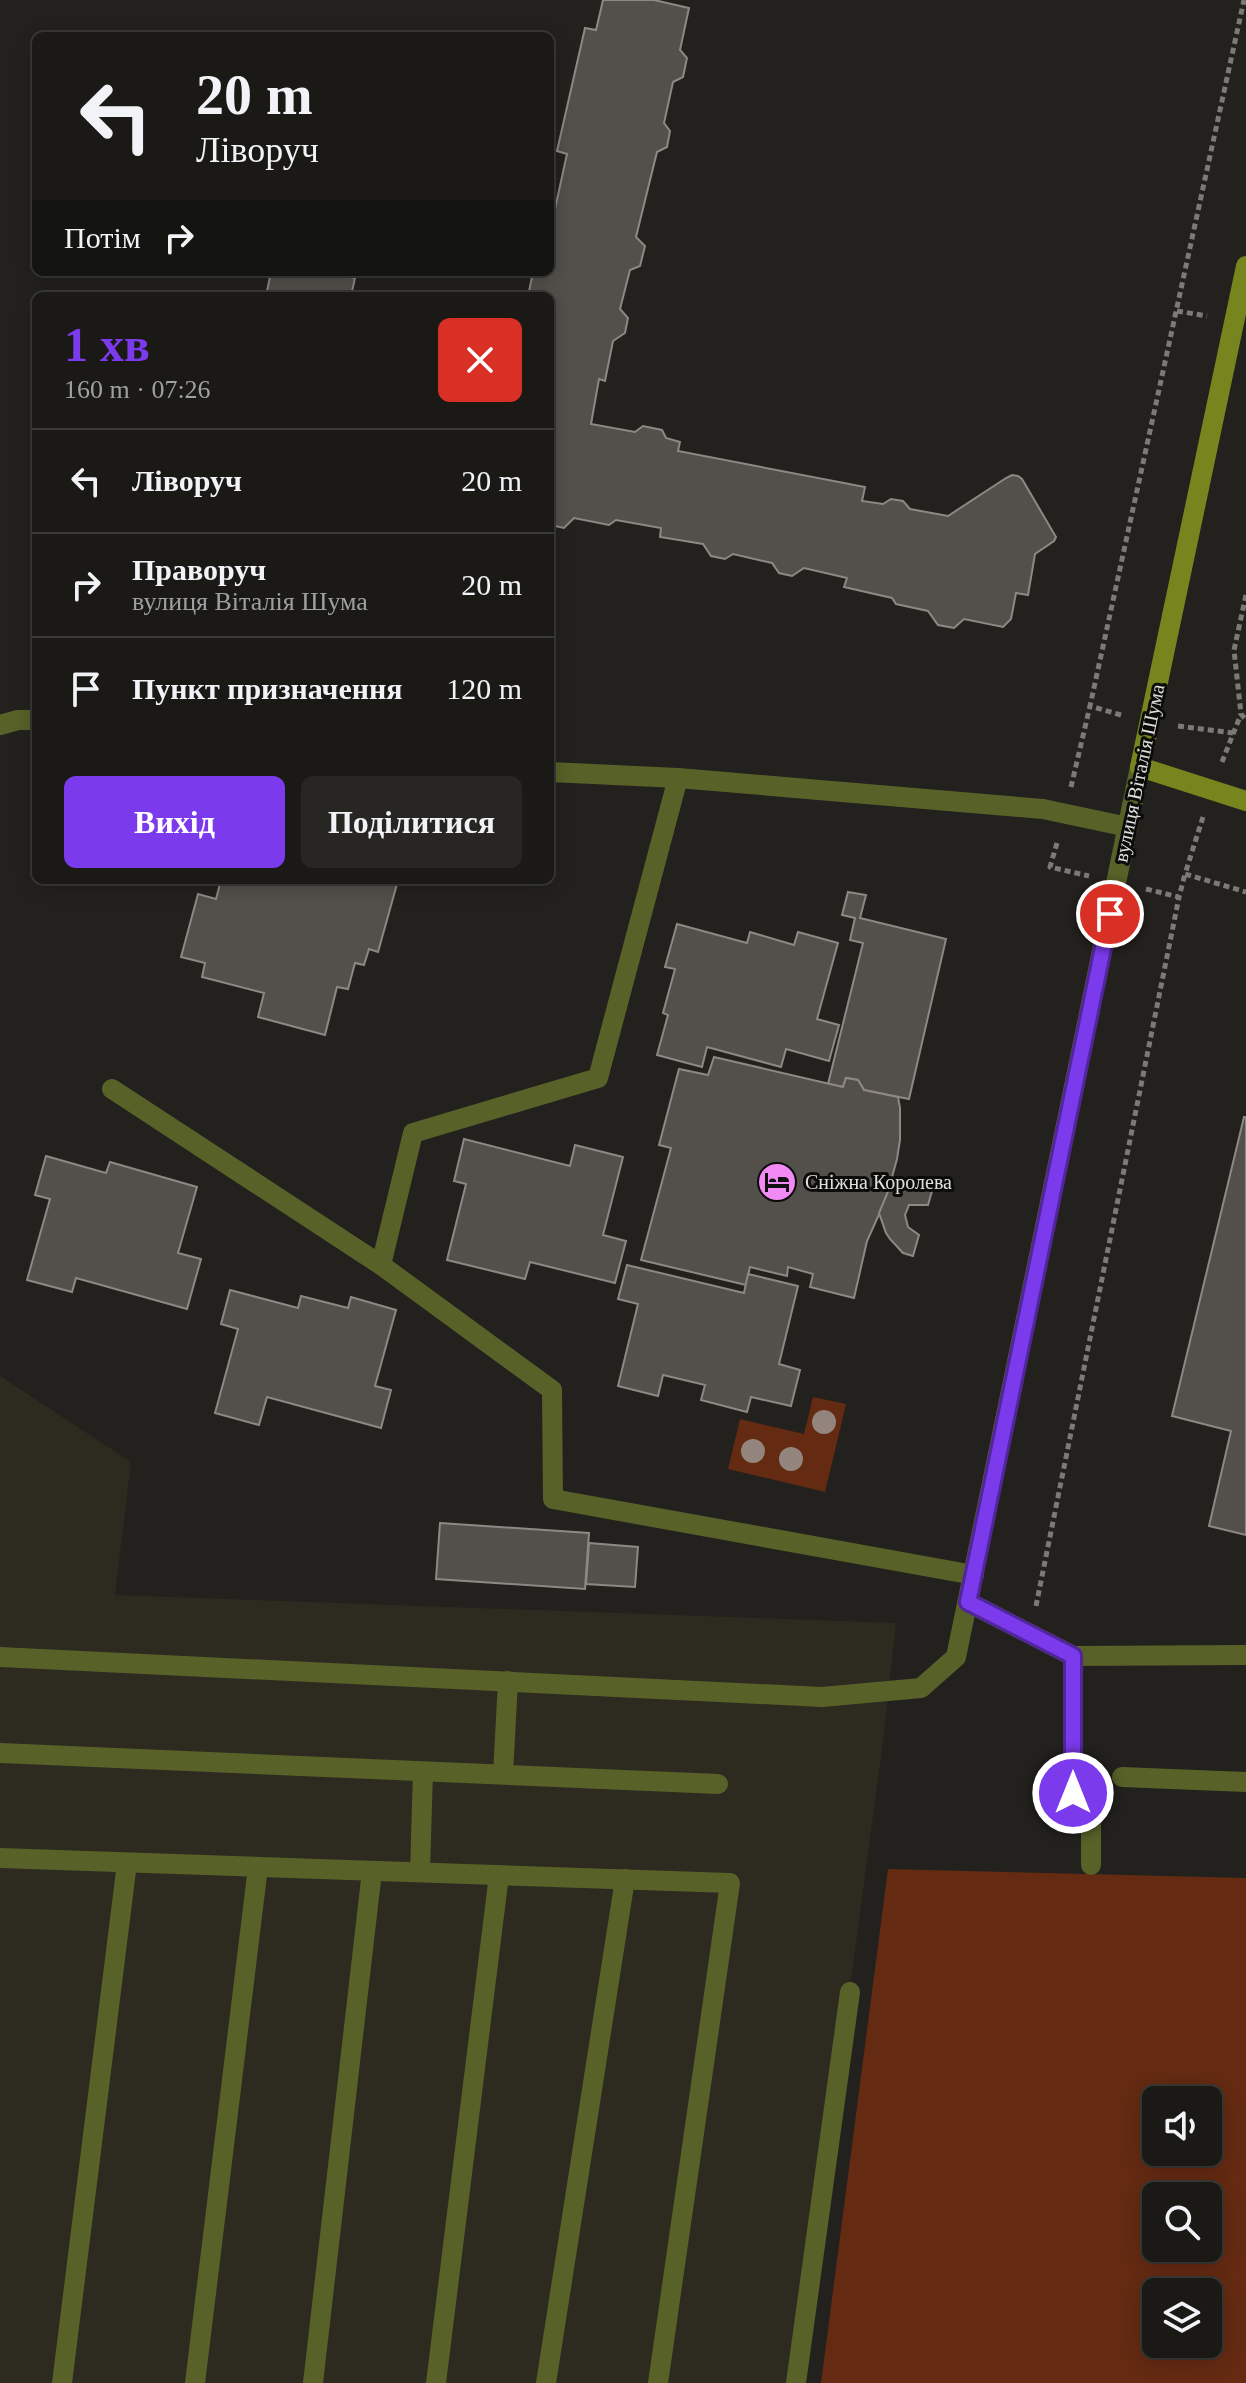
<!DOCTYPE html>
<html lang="uk">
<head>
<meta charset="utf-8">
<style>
  :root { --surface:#1a1916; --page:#272623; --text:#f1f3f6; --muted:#9fa0a1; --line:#383835; --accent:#7c3aed }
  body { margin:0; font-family:"Times New Roman",serif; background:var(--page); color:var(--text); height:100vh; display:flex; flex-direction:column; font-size:30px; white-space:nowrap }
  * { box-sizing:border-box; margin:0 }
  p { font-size:26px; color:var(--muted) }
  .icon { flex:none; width:44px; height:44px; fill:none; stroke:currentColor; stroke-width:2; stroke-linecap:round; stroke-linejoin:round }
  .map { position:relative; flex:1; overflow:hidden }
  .drawer { position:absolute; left:32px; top:292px; width:522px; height:592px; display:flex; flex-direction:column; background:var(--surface); border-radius:12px; box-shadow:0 4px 20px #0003,0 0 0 2px var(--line) }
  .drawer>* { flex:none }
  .guide { position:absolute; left:32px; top:32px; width:522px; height:244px; border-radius:12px; box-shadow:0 4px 20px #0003,0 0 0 2px var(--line); background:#1a1916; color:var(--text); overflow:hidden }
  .fabs { position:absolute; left:1142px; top:2086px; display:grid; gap:16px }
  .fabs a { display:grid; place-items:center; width:80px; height:80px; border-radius:12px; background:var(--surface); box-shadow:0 4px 20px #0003,0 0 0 2px var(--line); font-size:40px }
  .pin { position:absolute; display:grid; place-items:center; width:68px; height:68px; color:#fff; margin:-34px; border:4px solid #fff; border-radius:50%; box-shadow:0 2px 8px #0007 }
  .me { position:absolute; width:88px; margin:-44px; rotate:0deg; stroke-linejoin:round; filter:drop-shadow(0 0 6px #0008) }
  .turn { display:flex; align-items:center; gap:28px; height:168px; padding:0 32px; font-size:36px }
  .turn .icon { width:104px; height:104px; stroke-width:2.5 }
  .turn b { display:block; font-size:56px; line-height:68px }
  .then { display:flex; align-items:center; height:76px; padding:0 32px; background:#0003; gap:16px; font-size:30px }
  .round { display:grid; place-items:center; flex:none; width:84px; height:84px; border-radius:12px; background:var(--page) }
  .head { display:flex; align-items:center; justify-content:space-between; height:136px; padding:0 32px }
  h1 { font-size:48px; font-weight:600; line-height:60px; color:var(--accent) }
  .button { display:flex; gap:16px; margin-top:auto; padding:16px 32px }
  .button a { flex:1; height:92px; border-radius:12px; background:var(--accent); color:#fff; font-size:32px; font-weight:600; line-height:92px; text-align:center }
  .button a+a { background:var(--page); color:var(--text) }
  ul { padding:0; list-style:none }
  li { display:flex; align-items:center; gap:24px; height:104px; padding:0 32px; border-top:2px solid var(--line) }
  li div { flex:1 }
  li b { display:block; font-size:30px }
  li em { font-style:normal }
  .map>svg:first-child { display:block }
  .built { fill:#2d2a20 }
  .green { fill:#642a12; fill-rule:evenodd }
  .building { fill:#534f4b; stroke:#8d8884; stroke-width:2 }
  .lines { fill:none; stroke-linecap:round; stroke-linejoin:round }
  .path { stroke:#7b7a77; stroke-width:5; stroke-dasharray:6 4; stroke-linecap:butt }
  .lane { stroke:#586128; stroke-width:20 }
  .street { stroke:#586128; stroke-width:20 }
  .secondary { stroke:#77851f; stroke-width:20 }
  .tree { fill:#93857e }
  .route-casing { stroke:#51269a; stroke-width:20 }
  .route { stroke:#7c3aed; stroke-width:14 }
  .labels { text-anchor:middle; stroke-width:6; stroke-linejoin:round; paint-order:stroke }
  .street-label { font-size:20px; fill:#e0dfdc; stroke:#0b0b09 }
  .poi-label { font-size:20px; fill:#e0dfdc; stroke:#0b0b09; text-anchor:start }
</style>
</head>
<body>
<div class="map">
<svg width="1246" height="2383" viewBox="0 0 1246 2383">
  <rect width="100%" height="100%" fill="#22211d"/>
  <path class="built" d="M 0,1376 L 131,1462 L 115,1595 L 896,1623 L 883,1742 L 797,2383 L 0,2383 Z"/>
  <g class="green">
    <path d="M 813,1397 L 846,1404 L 825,1492 L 728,1469 L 740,1419 L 804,1434 Z"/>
    <path d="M 888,1869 L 1246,1878 L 1246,2383 L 821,2383 ZM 1156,2100 L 1208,2100 L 1208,2152 L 1156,2152 ZM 1156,2196 L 1208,2196 L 1208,2248 L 1156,2248 ZM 1156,2292 L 1208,2292 L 1208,2344 L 1156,2344 Z"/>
  </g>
  <g class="building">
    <path d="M 603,0 L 654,0 L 689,8 L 680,50 L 687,58 L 683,77 L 673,82 L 664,123 L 670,131 L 667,147 L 657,152 L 636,237 L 645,246 L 640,266 L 630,270 L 620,309 L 628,318 L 625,333 L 613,341 L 605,381 L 599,379 L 591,424 L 635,432 L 643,426 L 662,430 L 666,438 L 680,442 L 678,451 L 865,487 L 862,501 L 883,504 L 891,499 L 903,501 L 910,509 L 948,516 L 1006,478 L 1012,475 L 1018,476 L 1022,479 L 1056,537 L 1054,541 L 1035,554 L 1028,595 L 1016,593 L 1011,619 L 1003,627 L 964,619 L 954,628 L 938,625 L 928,611 L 896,604 L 892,598 L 844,587 L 847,578 L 804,568 L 792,576 L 779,573 L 772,563 L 733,554 L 725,559 L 711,556 L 703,544 L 660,537 L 661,528 L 616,520 L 609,525 L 574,518 L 564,528 L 550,525 L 550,296 L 528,296 L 533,272 L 550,272 L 550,217 L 553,218 L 567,154 L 557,151 L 585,28 L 596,30 Z"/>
    <path d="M 271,272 L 327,272 L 355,278 L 351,296 L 266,296 Z"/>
    <path d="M 221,880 L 380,880 L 397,884 L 378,952 L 369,949 L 364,965 L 355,963 L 348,989 L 337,987 L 325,1035 L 258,1017 L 264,993 L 202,977 L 205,963 L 181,957 L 198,894 L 216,899 Z"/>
    <path d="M 848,892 L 866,895 L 860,918 L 946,939 L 909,1099 L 864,1090 L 858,1080 L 846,1078 L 843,1087 L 828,1084 L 863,943 L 850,940 L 855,918 L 842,915 Z"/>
    <path d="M 677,924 L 747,943 L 750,932 L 794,945 L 798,932 L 838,943 L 817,1019 L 839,1025 L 829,1061 L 786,1049 L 781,1067 L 707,1047 L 702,1067 L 657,1055 L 668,1015 L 663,1013 L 675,969 L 665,967 Z"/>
    <path d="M 714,1057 L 843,1087 L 846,1078 L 858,1080 L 864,1090 L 898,1097 L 900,1108 L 900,1140 L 897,1159 L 886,1199 L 867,1241 L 854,1298 L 810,1287 L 813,1274 L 788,1267 L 787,1276 L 750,1267 L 746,1285 L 641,1260 L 671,1148 L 659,1145 L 679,1069 L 708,1075 Z"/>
    <path d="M 1244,1117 L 1246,1117 L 1246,1535 L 1209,1526 L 1231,1431 L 1172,1416 Z"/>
    <path d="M 464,1139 L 570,1166 L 575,1145 L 623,1157 L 603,1235 L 626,1241 L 615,1283 L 530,1262 L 525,1279 L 447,1260 L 466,1184 L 454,1181 Z"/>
    <path d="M 46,1156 L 106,1173 L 110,1162 L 197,1187 L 178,1253 L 201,1259 L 187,1309 L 76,1278 L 72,1292 L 27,1280 L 50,1199 L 35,1195 Z"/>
    <path d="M 910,1180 L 934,1184 L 928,1205 L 909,1205 L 905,1215 L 908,1227 L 919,1235 L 913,1256 L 903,1253 L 890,1239 L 886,1233 L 879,1213 L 889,1189 Z"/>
    <path d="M 627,1265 L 744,1293 L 748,1274 L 798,1286 L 779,1364 L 800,1370 L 791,1406 L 751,1397 L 747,1412 L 701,1400 L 705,1385 L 663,1375 L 658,1396 L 618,1386 L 638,1304 L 618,1299 Z"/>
    <path d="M 230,1290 L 298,1308 L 301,1296 L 348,1308 L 351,1297 L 396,1310 L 375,1386 L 391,1390 L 381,1428 L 267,1397 L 259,1425 L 215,1413 L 238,1329 L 221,1324 Z"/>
    <path d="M 440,1523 L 589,1533 L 585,1589 L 436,1579 Z"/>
    <path d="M 589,1543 L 638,1547 L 635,1587 L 586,1584 Z"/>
  </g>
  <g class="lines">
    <g class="path">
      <path d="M 1177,311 L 1207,316"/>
      <path d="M 1246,595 L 1234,650 L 1241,714 L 1246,720"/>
      <path d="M 1121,715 L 1090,706 L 1244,0"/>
      <path d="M 1178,726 L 1233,733"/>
      <path d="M 1222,762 L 1241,714"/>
      <path d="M 1071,787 L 1090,706"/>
      <path d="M 1203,817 L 1185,874 L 1246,892"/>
      <path d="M 1057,843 L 1050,867 L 1089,876"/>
      <path d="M 1146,889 L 1179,897 L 1185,874"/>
      <path d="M 1036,1606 L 1179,897"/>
    </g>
    <g class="lane">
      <path d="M 0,725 L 18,720 L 36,720"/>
      <path d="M 550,772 L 678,778 L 1043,809 L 1128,827"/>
      <path d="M 112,1089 L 381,1265 L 552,1390 L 553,1499 L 974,1575"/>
      <path d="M 381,1265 L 413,1133 L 598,1078 L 678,778"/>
      <path d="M 1073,1656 L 1246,1655"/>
      <path d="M 0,1657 L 822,1697 L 921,1688 L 956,1657"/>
      <path d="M 0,1753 L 718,1784"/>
      <path d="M 503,1774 L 508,1681"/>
      <path d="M 1122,1777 L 1246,1782"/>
      <path d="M 0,1858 L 730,1883 L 658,2383"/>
      <path d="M 420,1872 L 423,1772"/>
      <path d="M 62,2383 L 127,1863"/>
      <path d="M 195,2383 L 258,1867"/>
      <path d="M 313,2383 L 372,1871"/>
      <path d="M 436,2383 L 499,1875"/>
      <path d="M 546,2383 L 625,1879"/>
      <path d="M 796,2383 L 850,1992"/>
    </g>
    <g class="street">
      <path d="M 968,1602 L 1073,1656 L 1073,1793 L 1091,1794 L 1091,1865"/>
      <path d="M 956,1657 L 1140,767"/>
    </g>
    <path class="secondary" d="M 1246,266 L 1140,767 L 1246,801"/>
  </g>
  <g class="tree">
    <circle cx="824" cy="1422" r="12"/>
    <circle cx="753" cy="1451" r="12"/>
    <circle cx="791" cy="1459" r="12"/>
  </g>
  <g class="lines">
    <defs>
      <path id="route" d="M 1073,1793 L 1073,1656 L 968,1602 L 1110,914"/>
    </defs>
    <use href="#route" class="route-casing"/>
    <use href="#route" class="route"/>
  </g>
  <defs>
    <symbol id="hotel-disc" viewBox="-11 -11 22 22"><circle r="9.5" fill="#f18af4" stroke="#0b0b09"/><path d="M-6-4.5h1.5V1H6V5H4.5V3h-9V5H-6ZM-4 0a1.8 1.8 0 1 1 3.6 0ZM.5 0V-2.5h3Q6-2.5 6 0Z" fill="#111"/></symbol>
  </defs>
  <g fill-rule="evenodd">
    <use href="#hotel-disc" x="755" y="1160" width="44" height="44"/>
  </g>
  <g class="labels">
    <g class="street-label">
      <text transform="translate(1139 773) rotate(-78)" y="7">вулиця Віталія Шума</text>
    </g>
    <g class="poi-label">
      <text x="805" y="1189">Сніжна Королева</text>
    </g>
  </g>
</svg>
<div class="fabs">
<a><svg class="icon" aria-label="sound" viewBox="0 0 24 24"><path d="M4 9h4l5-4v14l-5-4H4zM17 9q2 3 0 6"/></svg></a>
<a><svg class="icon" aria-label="search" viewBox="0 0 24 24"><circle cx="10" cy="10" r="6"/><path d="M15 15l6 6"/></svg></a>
<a><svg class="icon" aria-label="layers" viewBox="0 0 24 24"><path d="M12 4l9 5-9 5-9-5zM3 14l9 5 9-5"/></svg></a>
</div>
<div class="pin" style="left:1110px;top:914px;background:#d93025"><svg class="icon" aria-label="arrive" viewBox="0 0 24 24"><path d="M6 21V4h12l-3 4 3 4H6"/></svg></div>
<svg class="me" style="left:1073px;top:1793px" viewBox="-20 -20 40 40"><circle r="17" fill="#7c3aed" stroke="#fff" stroke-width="3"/><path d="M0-11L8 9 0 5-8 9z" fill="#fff"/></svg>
<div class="guide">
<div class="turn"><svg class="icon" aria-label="left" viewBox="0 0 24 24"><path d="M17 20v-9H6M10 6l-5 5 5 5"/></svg><div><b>20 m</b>Ліворуч</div></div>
<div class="then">Потім<svg class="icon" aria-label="right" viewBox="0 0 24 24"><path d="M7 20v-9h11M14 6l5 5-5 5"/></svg></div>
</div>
<section class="drawer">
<div class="head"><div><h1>1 хв</h1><p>160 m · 07:26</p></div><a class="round" style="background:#d93025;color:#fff"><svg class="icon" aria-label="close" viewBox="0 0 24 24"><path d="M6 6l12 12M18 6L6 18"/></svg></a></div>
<ul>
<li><svg class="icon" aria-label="left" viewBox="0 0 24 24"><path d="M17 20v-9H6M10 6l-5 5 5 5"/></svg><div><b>Ліворуч</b></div><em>20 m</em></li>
<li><svg class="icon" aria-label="right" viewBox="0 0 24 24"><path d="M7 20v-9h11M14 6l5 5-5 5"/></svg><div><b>Праворуч</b><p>вулиця Віталія Шума</p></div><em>20 m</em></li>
<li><svg class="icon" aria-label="arrive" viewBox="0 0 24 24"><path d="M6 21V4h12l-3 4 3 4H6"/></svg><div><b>Пункт призначення</b></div><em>120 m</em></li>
</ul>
<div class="button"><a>Вихід</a><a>Поділитися</a></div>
</section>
</div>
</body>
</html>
